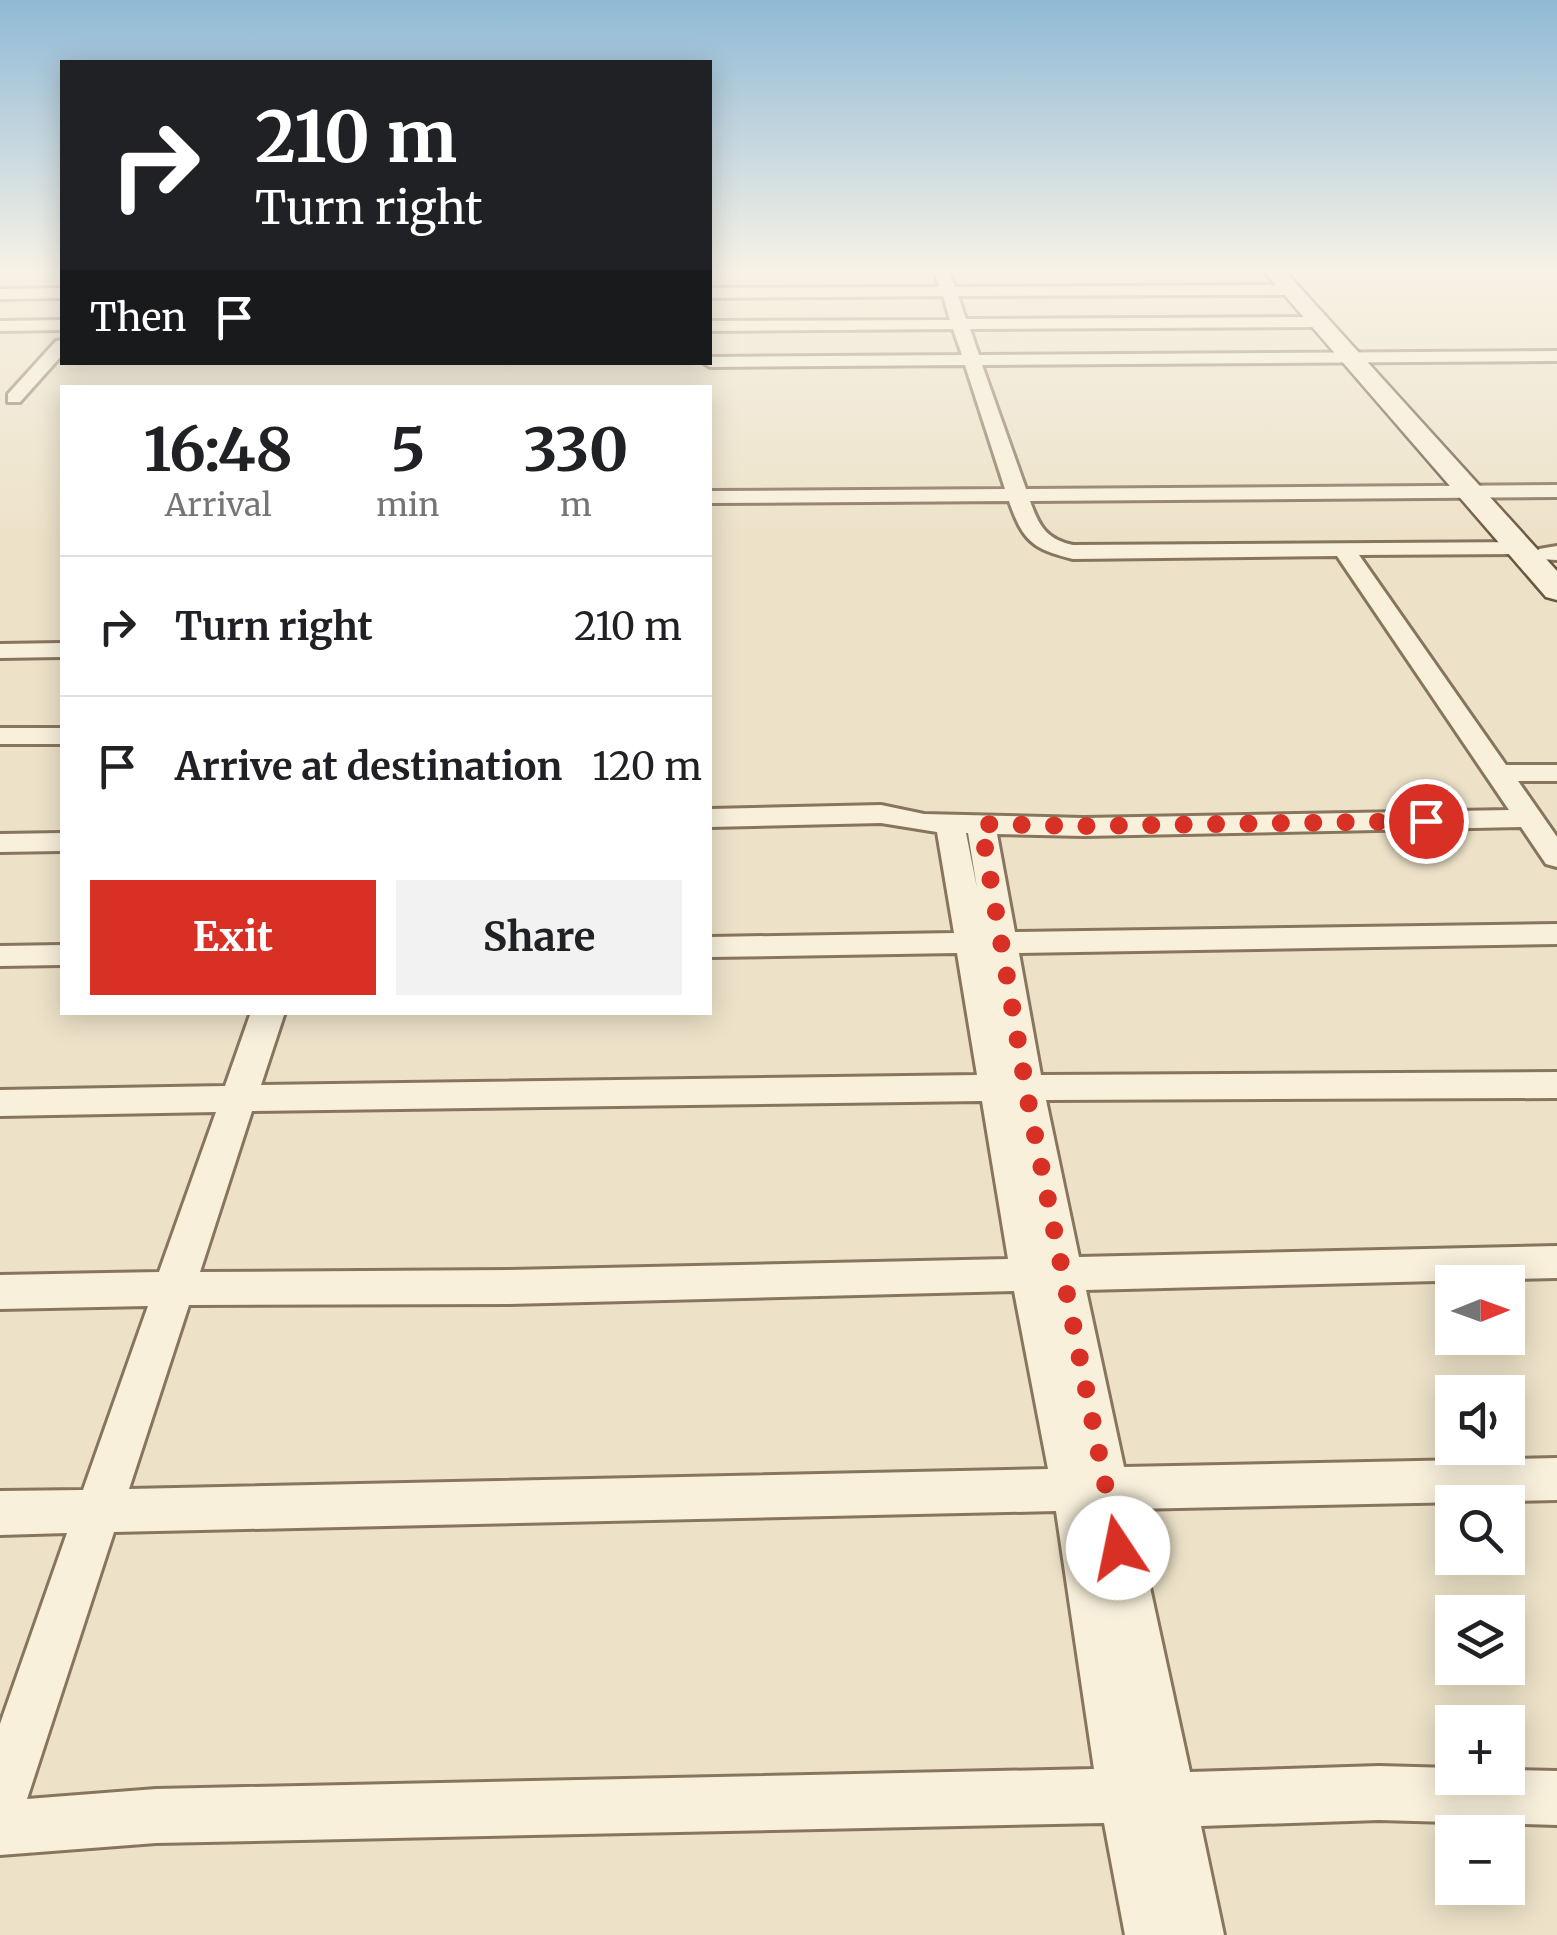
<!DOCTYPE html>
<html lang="en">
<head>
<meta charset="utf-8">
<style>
  :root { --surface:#fff; --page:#f2f2f2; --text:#202124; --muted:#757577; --line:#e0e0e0; --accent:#d93025 }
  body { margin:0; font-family:Merriweather,serif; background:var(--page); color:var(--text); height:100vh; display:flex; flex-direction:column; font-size:38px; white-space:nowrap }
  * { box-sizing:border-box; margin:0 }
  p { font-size:32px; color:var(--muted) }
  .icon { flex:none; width:55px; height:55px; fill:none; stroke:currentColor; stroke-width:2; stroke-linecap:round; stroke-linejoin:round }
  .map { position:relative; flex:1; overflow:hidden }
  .drawer { position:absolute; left:60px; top:385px; width:652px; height:630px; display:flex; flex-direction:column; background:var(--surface); border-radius:0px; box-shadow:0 5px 25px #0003 }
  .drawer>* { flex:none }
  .top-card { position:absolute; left:60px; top:60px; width:652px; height:305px; border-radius:0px; box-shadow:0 5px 25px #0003; background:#202124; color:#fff; overflow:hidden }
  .needle { width:65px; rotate:89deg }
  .tools { position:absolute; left:1435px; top:1265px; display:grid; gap:20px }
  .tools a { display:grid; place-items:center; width:90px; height:90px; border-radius:0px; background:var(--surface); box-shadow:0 5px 25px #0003; font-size:50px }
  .pin { position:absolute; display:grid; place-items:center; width:85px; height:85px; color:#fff; margin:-42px; border:5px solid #fff; border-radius:50%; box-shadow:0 2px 10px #0007 }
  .me { position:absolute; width:110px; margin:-55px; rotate:349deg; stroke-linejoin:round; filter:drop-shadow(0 0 8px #0008) }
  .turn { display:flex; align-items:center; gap:35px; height:210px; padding:0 30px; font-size:45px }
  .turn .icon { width:130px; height:130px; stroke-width:2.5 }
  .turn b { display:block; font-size:70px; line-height:85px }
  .then { display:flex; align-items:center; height:95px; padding:0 30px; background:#0003; gap:20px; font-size:38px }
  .eta { display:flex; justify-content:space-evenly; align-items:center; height:170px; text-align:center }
  .eta b { font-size:60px; font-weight:700; line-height:70px }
  .button { display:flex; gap:20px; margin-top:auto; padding:20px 30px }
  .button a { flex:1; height:115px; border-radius:0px; background:var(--accent); color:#fff; font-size:40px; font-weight:700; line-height:115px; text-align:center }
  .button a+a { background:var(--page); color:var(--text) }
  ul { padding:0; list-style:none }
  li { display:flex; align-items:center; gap:30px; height:140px; padding:0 30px; border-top:2px solid var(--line) }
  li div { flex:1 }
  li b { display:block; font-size:38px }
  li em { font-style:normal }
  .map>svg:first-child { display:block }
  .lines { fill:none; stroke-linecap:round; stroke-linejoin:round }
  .street-casing { stroke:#88755e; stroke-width:6 }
  .secondary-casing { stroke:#6a5641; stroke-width:5 }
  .street { fill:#f8f0db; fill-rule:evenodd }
  .secondary { fill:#f8f0db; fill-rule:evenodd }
  .route { stroke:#d93025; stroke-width:18; stroke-dasharray:0 32.4 }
</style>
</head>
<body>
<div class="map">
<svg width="1557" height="1935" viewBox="0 0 1557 1935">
  <rect width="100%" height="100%" fill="#ede2c8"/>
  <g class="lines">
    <defs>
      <g id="street">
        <path d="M 934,269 L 948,269 L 955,287 L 1291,285 L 1299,290 L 1291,295 L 958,296 L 966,319 L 1320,317 L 1328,322 L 1320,327 L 970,329 L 979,355 L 1557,351 L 1557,361 L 982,365 L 1026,489 L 1557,485 L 1557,497 L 1030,501 C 1039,526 1046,539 1073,545 L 1527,542 L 1530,547 L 1527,552 L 1519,554 L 1359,555 L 1506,765 L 1557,765 L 1557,781 L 1518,781 L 1557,837 L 1557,867 L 1546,864 L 1521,827 L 1084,836 L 997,834 L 1015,932 L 1557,924 L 1557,944 L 1019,953 L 1041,1075 L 1557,1072 L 1557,1098 L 1046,1100 L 1079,1257 L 1557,1246 L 1557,1278 L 1086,1290 L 1124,1467 L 1557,1458 L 1557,1500 L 1133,1509 L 1190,1772 L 1379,1766 L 1452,1768 L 1452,1778 L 1508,1778 L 1508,1770 L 1557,1771 L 1557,1825 L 1379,1820 L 1201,1826 L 1224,1935 L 1125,1935 L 1104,1823 L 156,1843 L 0,1855 L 0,1724 L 67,1533 L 0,1535 L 0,1491 L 83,1490 L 148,1306 L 0,1309 L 0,1275 L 159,1272 L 216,1112 L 0,1116 L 0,1090 L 225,1086 L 251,1012 L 285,1012 L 261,1085 L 977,1075 L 957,953 L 710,957 L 710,937 L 954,933 L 937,832 L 881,823 L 710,827 L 710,809 L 881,805 L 924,814 L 1084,818 L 1509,810 L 1337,556 L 1073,559 C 1032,549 1023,541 1009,501 L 710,503 L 710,491 L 1005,489 L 965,365 L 710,367 L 702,362 L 710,362 L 710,357 L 962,355 L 953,329 L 710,331 L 710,321 L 950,320 L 943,296 L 710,298 L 710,288 L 939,287 ZM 966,833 L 968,833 L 977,888 ZM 982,1101 L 1008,1259 L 509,1270 L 200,1272 L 252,1111 ZM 1014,1291 L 1048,1469 L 129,1489 L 189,1305 L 509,1304 ZM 1056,1511 L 1094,1769 L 156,1789 L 27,1799 L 114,1532 Z"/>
        <path d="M 62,288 L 62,298 L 0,299 L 0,289 Z"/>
        <path d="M 62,320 L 62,330 L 0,331 L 0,321 Z"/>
        <path d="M 62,340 L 62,355 L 20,402 L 8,402 L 8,394 L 56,341 Z"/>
        <path d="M 1557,546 L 1557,560 L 1539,559 L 1536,554 L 1539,549 Z"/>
        <path d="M 62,643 L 62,657 L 0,658 L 0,644 Z"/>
        <rect x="0" y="728" width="62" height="16"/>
        <path d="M 62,833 L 62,851 L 0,852 L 0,834 Z"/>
        <path d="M 62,945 L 62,965 L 0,966 L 0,946 Z"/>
      </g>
      <path id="secondary" d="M 1262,269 L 1283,269 L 1557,571 L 1557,600 L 1546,597 Z"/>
    </defs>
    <use href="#street" class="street-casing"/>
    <use href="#secondary" class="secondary-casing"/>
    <use href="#street" class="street"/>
    <use href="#secondary" class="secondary"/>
  </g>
  <linearGradient id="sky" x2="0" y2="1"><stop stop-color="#8fb9d6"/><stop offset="0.5" stop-color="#f7f2e6"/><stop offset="1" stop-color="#f7f2e6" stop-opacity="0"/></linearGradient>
  <rect width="1557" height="540" fill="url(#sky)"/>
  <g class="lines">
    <path class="route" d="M 1118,1548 L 1028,1100 L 981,824 L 1084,826 L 1426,821"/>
  </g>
</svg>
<div class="tools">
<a><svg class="needle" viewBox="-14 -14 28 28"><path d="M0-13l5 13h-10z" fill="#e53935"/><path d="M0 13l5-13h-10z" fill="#757577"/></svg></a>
<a><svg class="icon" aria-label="sound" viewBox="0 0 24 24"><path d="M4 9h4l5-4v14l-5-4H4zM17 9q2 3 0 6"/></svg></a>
<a><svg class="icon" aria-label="search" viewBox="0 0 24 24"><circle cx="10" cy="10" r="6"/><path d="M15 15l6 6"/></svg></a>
<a><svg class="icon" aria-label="layers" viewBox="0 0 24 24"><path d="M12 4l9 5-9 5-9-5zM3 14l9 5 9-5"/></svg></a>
<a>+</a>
<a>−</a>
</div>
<div class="pin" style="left:1426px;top:821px;background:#d93025"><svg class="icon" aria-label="arrive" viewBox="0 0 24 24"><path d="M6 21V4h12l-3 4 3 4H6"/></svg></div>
<svg class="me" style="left:1118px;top:1548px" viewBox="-20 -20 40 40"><circle r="19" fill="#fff"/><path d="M0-13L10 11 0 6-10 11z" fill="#d93025"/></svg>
<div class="top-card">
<div class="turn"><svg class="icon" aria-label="right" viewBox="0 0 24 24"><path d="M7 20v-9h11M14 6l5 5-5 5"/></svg><div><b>210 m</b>Turn right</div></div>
<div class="then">Then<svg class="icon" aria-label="arrive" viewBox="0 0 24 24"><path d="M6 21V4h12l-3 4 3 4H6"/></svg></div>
</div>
<section class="drawer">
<div class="eta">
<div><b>16:48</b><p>Arrival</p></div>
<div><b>5</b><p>min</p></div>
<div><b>330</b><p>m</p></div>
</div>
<ul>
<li><svg class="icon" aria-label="right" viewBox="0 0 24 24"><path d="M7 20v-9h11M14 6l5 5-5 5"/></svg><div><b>Turn right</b></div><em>210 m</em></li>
<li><svg class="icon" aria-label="arrive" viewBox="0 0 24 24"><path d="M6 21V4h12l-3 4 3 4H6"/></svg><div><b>Arrive at destination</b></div><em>120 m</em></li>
</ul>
<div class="button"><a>Exit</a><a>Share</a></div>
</section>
</div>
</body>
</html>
